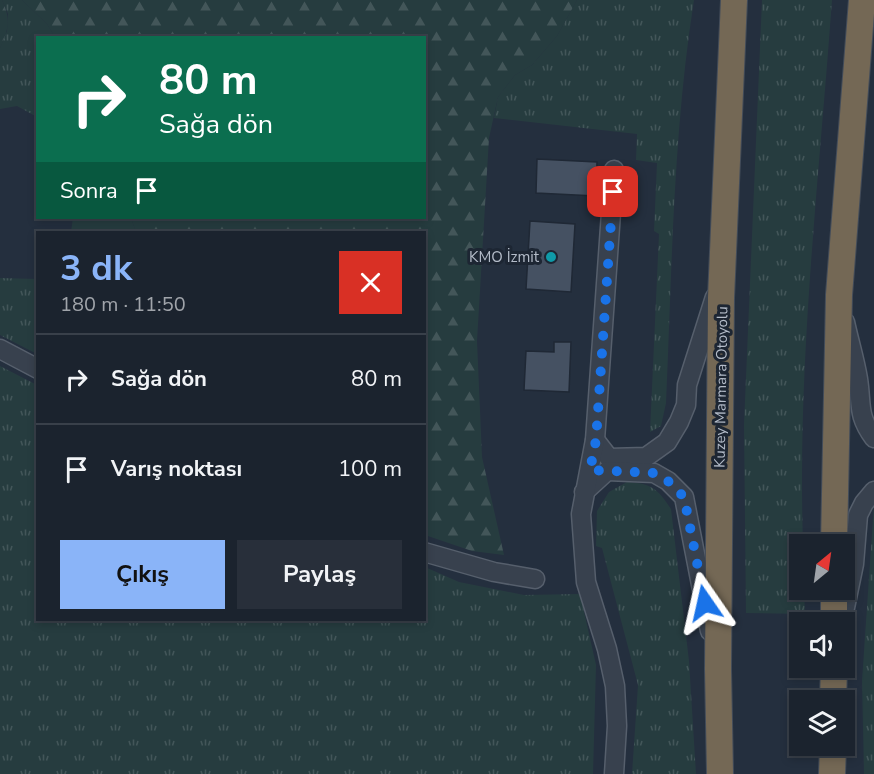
<!DOCTYPE html>
<html lang="tr">
<head>
<meta charset="utf-8">
<style>
  :root { --surface:#1b232e; --page:#282f3a; --text:#f1f3f6; --muted:#a0a4aa; --line:#39404a; --accent:#8ab4f8 }
  body { margin:0; font-family:"Nunito Sans",sans-serif; background:var(--page); color:var(--text); height:100vh; display:flex; flex-direction:column; font-size:22px; white-space:nowrap }
  * { box-sizing:border-box; margin:0 }
  p { font-size:20px; color:var(--muted) }
  .icon { flex:none; width:33px; height:33px; fill:none; stroke:currentColor; stroke-width:2; stroke-linecap:round; stroke-linejoin:round }
  .map { position:relative; flex:1; overflow:hidden }
  .details { position:absolute; left:36px; top:231px; width:390px; height:390px; display:flex; flex-direction:column; background:var(--surface); border-radius:0px; box-shadow:0 3px 9px #0003,0 0 0 2px var(--line) }
  .details>* { flex:none }
  .hud { position:absolute; left:36px; top:36px; width:390px; height:183px; border-radius:0px; box-shadow:0 3px 9px #0003,0 0 0 2px var(--line); background:#0b6e4f; color:#fff; overflow:hidden }
  .needle { width:39px; rotate:29deg }
  .tools { position:absolute; left:789px; top:534px; display:grid; gap:12px }
  .tools a { display:grid; place-items:center; width:66px; height:66px; border-radius:0px; background:var(--surface); box-shadow:0 3px 9px #0003,0 0 0 2px var(--line); font-size:30px }
  .pin { position:absolute; display:grid; place-items:center; width:51px; height:51px; color:#fff; margin:-26px; border-radius:12px; box-shadow:0 3px 9px #0006 }
  .me { position:absolute; width:66px; margin:-33px; rotate:349deg; stroke-linejoin:round; filter:drop-shadow(0 0 4px #0008) }
  .turn { display:flex; align-items:center; gap:21px; height:126px; padding:0 24px; font-size:27px }
  .turn .icon { width:78px; height:78px; stroke-width:2.5 }
  .turn b { display:block; font-size:42px; line-height:51px }
  .then { display:flex; align-items:center; height:57px; padding:0 24px; background:#0003; gap:12px; font-size:22px }
  .round { display:grid; place-items:center; flex:none; width:63px; height:63px; border-radius:0px; background:var(--page) }
  .head { display:flex; align-items:center; justify-content:space-between; height:102px; padding:0 24px }
  h1 { font-size:36px; font-weight:700; line-height:45px; color:var(--accent) }
  .button { display:flex; gap:12px; margin-top:auto; padding:12px 24px }
  .button a { flex:1; height:69px; border-radius:0px; background:var(--accent); color:#111; font-size:24px; font-weight:700; line-height:69px; text-align:center }
  .button a+a { background:var(--page); color:var(--text) }
  ul { padding:0; list-style:none }
  li { display:flex; align-items:center; gap:18px; height:90px; padding:0 24px; border-top:2px solid var(--line) }
  li div { flex:1 }
  li b { display:block; font-size:22px }
  li em { font-style:normal }
  .map>svg:first-child { display:block }
  .grass { fill:url(#grass-tufts) }
  .forest { fill:url(#forest-firs) }
  .building { fill:#455162; stroke:#1f2835; stroke-width:1.5 }
  .lines { fill:none; stroke-linecap:round; stroke-linejoin:round }
  .minor-casing { stroke:#565f6c; stroke-width:21 }
  .highway-casing { stroke:#434c59; stroke-width:28 }
  .minor { stroke:#38414e; stroke-width:18 }
  .highway { stroke:#746855; stroke-width:26 }
  .route { stroke:#1a73e8; stroke-width:10; stroke-dasharray:0 18 }
  .culture-dot { fill:#0f9aa8; stroke:#1d2633; stroke-width:2 }
  .labels { text-anchor:middle; stroke-width:6; stroke-linejoin:round; paint-order:stroke }
  .poi-label { font-size:15px; fill:#b4bcc9; stroke:#1d2633; text-anchor:end }
  .street-label { font-size:15px; fill:#b4bcc9; stroke:#1d2633 }
</style>
</head>
<body>
<div class="map">
<svg width="874" height="774" viewBox="0 0 874 774">
  <defs>
    <pattern id="grass-tufts" width="24" height="20" patternUnits="userSpaceOnUse" patternTransform="scale(1.5)"><rect width="24" height="20" fill="#263c3f"/><path d="M3 7l-1-3M5 7V3M7 7l1-3M15 17l-1-3M17 17v-4M19 17l1-3" fill="none" stroke="#435659"/></pattern>
    <pattern id="forest-firs" width="22" height="20" patternUnits="userSpaceOnUse" patternTransform="scale(1.5)"><rect width="22" height="20" fill="#263c3f"/><path d="M5 1l3.5 6h-7zM16 11l3.5 6h-7z" fill="#435659"/></pattern>
  </defs>
  <rect width="100%" height="100%" fill="#242f3e"/>
  <g class="grass">
    <path d="M 2,0 L 22,0 L 47,24 L 55,37 L 38,38 L 37,117 L 17,106 L 0,109 L 0,48 L 7,31 L 8,14 Z"/>
    <path d="M 577,0 L 694,0 C 673,133 672,269 666,403 L 661,426 L 650,432 L 659,234 L 654,231 L 657,163 L 636,160 L 637,134 L 494,118 L 498,97 L 515,75 L 532,65 L 557,36 Z"/>
    <path d="M 762,0 L 832,0 C 819,181 797,362 803,544 L 800,544 L 800,590 L 804,590 L 805,614 L 746,613 L 744,425 Z"/>
    <path d="M 73,218 L 131,218 L 136,232 L 71,232 Z"/>
    <path d="M 0,278 L 37,279 L 37,354 L 0,335 Z"/>
    <path d="M 0,366 L 37,385 L 38,620 L 424,620 L 425,567 L 459,582 L 524,595 L 580,594 L 596,665 L 593,774 L 0,774 Z"/>
    <path d="M 627,482 C 651,483 658,489 671,509 L 689,661 L 696,774 L 632,774 L 638,685 L 602,548 L 596,546 L 597,511 L 609,492 Z"/>
    <path d="M 874,504 L 874,774 L 864,774 L 862,681 Z"/>
  </g>
  <g class="forest">
    <path d="M 0,0 L 2,0 C 11,20 9,28 0,48 Z"/>
    <path d="M 22,0 L 577,0 L 557,36 L 532,65 L 515,75 L 498,97 L 489,138 L 477,341 L 482,457 L 504,555 L 472,551 L 425,535 L 424,232 L 136,232 L 131,218 L 424,218 L 424,38 L 55,37 L 47,24 Z"/>
  </g>
  <g class="building">
    <path d="M 537,159 L 597,162 L 596,196 L 536,193 Z"/>
    <path d="M 530,221 L 575,224 L 571,292 L 526,289 Z"/>
    <path d="M 554,342 L 571,342 L 569,392 L 524,390 L 526,351 L 554,352 Z"/>
  </g>
  <g class="lines">
    <defs>
      <g id="minor">
        <path d="M 845,322 C 849,341 855,360 858,379 C 862,405 857,415 874,438"/>
        <path d="M 0,349 L 38,369"/>
        <path d="M 595,440 L 609,458 L 646,457 L 667,442 L 679,422 L 686,405 L 687,385 L 715,297"/>
        <path d="M 584,492 L 607,471 L 654,473 L 668,481 L 684,497 L 710,631"/>
        <path d="M 424,552 L 494,572 L 535,579"/>
        <path d="M 842,622 L 854,564 L 858,515 L 864,503 L 874,491"/>
        <path d="M 614,774 L 617,726 L 615,686 L 607,649 L 586,582 L 581,514 L 595,440 L 614,170"/>
      </g>
      <g id="highway">
        <path d="M 834,544 L 839,295 L 862,0"/>
        <path d="M 834,622 L 834,590"/>
        <path d="M 833,700 L 834,668"/>
        <path d="M 720,774 L 718,669 L 721,298 L 734,0"/>
        <path d="M 832,774 L 833,746"/>
      </g>
    </defs>
    <use href="#minor" class="minor-casing"/>
    <use href="#highway" class="highway-casing"/>
    <use href="#minor" class="minor"/>
    <use href="#highway" class="highway"/>
  </g>
  <g class="lines">
    <path class="route" d="M 613,192 L 596,440 L 590,470 L 654,473 L 668,481 L 684,497 L 705,603"/>
  </g>
  <circle class="culture-dot" cx="551" cy="257" r="6"/>
  <g class="labels">
    <g class="poi-label">
      <text x="539" y="262">KMO İzmit</text>
    </g>
    <g class="street-label">
      <text transform="translate(721 387) rotate(-89)" y="5">Kuzey Marmara Otoyolu</text>
    </g>
  </g>
</svg>
<div class="tools">
<a><svg class="needle" viewBox="-14 -14 28 28"><path d="M0-13l5 13h-10z" fill="#e53935"/><path d="M0 13l5-13h-10z" fill="#a0a4aa"/></svg></a>
<a><svg class="icon" aria-label="sound" viewBox="0 0 24 24"><path d="M4 9h4l5-4v14l-5-4H4zM17 9q2 3 0 6"/></svg></a>
<a><svg class="icon" aria-label="layers" viewBox="0 0 24 24"><path d="M12 4l9 5-9 5-9-5zM3 14l9 5 9-5"/></svg></a>
</div>
<div class="pin" style="left:613px;top:192px;background:#d93025"><svg class="icon" aria-label="arrive" viewBox="0 0 24 24"><path d="M6 21V4h12l-3 4 3 4H6"/></svg></div>
<svg class="me" style="left:705px;top:603px" viewBox="-20 -20 40 40"><path d="M0-17L14 15 0 8-14 15z" fill="#1a73e8" stroke="#fff" stroke-width="4"/></svg>
<div class="hud">
<div class="turn"><svg class="icon" aria-label="right" viewBox="0 0 24 24"><path d="M7 20v-9h11M14 6l5 5-5 5"/></svg><div><b>80 m</b>Sağa dön</div></div>
<div class="then">Sonra<svg class="icon" aria-label="arrive" viewBox="0 0 24 24"><path d="M6 21V4h12l-3 4 3 4H6"/></svg></div>
</div>
<section class="details">
<div class="head"><div><h1>3 dk</h1><p>180 m · 11:50</p></div><a class="round" style="background:#d93025;color:#fff"><svg class="icon" aria-label="close" viewBox="0 0 24 24"><path d="M6 6l12 12M18 6L6 18"/></svg></a></div>
<ul>
<li><svg class="icon" aria-label="right" viewBox="0 0 24 24"><path d="M7 20v-9h11M14 6l5 5-5 5"/></svg><div><b>Sağa dön</b></div><em>80 m</em></li>
<li><svg class="icon" aria-label="arrive" viewBox="0 0 24 24"><path d="M6 21V4h12l-3 4 3 4H6"/></svg><div><b>Varış noktası</b></div><em>100 m</em></li>
</ul>
<div class="button"><a>Çıkış</a><a>Paylaş</a></div>
</section>
</div>
</body>
</html>
